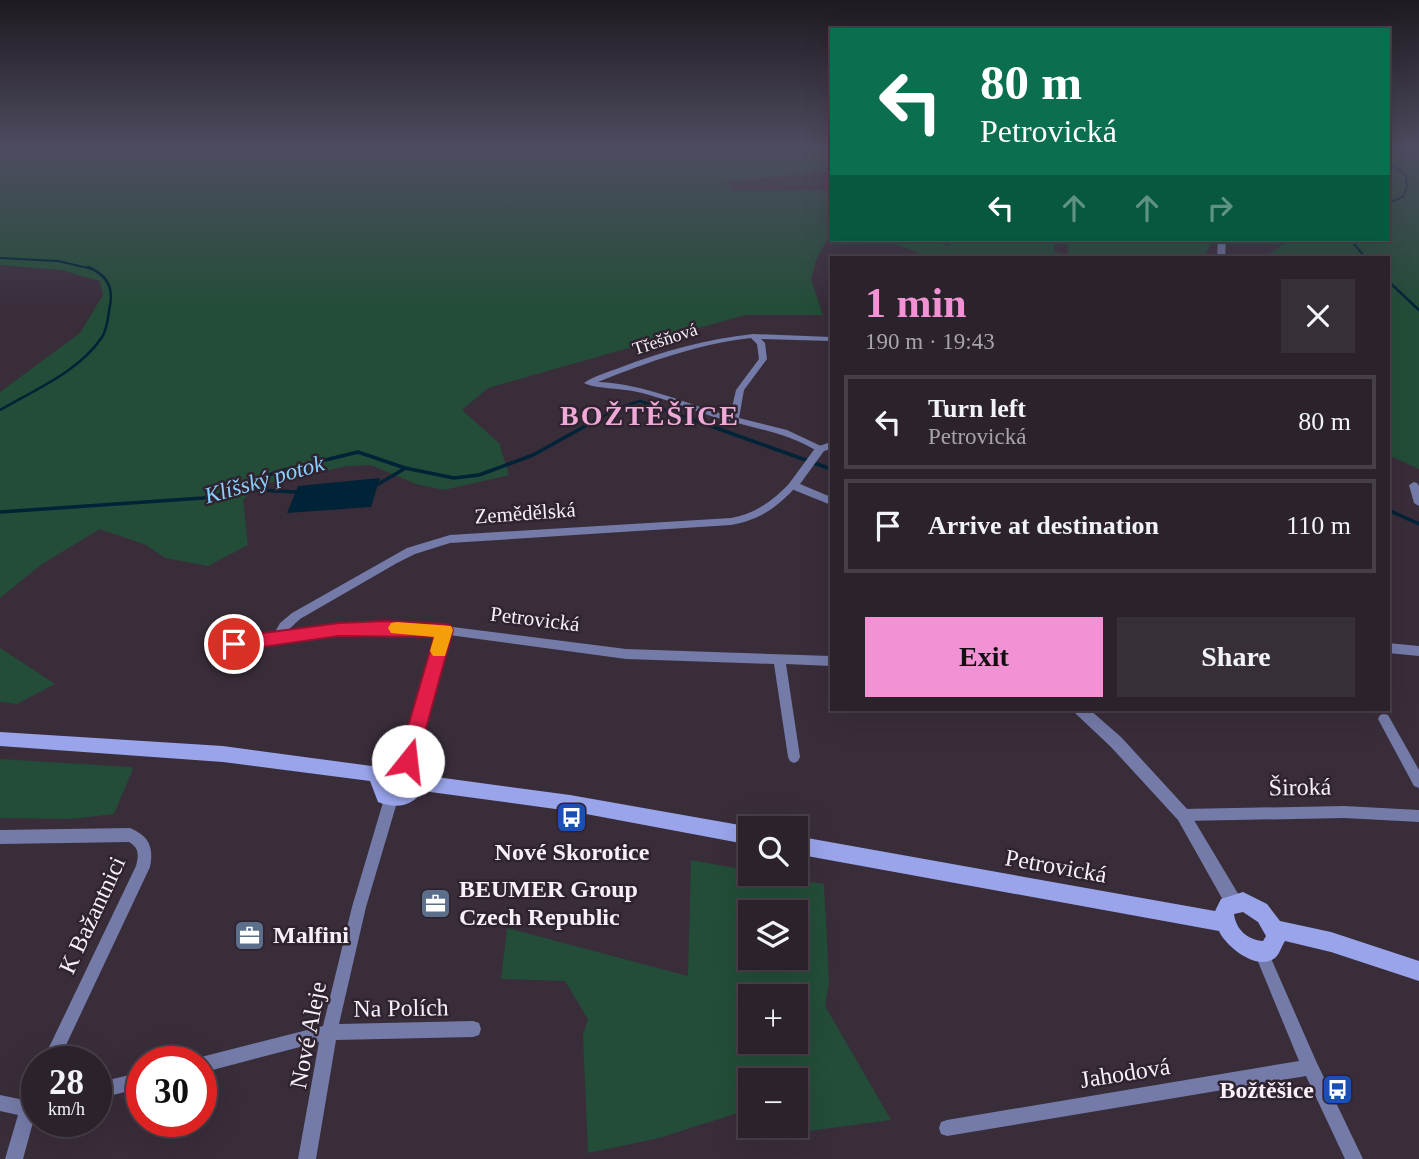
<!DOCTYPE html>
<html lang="en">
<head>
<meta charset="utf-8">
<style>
  :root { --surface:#2b222c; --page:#372f38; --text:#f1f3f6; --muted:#a6a4a9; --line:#473f48; --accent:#f391d5 }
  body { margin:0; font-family:"Times New Roman",serif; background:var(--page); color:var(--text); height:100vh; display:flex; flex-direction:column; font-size:26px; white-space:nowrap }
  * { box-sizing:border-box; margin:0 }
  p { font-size:23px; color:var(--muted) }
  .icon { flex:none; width:38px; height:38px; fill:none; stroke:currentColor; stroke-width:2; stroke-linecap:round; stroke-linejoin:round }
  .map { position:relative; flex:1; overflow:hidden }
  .side { position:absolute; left:830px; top:256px; width:560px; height:455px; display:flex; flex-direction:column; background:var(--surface); border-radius:0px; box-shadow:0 7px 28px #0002,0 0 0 2px var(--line) }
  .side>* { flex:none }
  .banner { position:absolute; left:830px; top:28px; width:560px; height:214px; border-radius:0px; box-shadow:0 7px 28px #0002,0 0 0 2px var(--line); background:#0b6e4f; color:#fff; overflow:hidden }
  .fabs { position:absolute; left:738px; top:816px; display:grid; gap:14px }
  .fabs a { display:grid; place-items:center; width:70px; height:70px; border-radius:0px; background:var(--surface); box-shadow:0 7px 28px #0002,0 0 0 2px var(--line); font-size:35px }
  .speed { position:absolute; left:21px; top:1046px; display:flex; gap:14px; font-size:35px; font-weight:700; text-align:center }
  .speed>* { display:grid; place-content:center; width:91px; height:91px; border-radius:50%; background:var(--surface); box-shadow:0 7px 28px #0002,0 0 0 2px var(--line); line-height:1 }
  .speed small { font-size:18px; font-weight:400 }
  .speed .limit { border:10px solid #d22; background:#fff; color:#111 }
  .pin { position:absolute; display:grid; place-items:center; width:60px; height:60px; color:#fff; margin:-30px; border:4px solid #fff; border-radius:50%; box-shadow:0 2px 7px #0007 }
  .me { position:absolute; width:77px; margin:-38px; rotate:16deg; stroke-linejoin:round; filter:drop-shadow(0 0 5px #0008) }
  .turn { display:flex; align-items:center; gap:24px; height:147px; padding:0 35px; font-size:32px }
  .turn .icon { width:91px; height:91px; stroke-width:2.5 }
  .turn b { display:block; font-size:49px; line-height:60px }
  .lanes { display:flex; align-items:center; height:66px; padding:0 35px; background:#0003; justify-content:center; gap:35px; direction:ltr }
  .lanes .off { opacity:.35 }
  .round { display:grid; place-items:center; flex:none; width:74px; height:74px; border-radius:0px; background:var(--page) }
  .overview { display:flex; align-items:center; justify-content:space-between; height:119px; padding:0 35px }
  h1 { font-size:42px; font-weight:700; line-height:52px; color:var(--accent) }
  .primary-button { display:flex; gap:14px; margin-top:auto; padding:14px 35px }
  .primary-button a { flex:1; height:80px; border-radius:0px; background:var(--accent); color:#111; font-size:28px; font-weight:700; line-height:80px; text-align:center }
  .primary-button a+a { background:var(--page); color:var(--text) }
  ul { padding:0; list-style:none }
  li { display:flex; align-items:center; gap:21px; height:94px; margin:0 14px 10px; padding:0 21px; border:4px solid var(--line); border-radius:0px }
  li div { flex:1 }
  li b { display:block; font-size:26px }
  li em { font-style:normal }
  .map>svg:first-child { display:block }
  .green { fill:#234d38; fill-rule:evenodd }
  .water { fill:#002337 }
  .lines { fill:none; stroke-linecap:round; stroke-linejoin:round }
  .stream-far2 { stroke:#002337; stroke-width:2 }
  .stream-far1 { stroke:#002337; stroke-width:2.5 }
  .stream { stroke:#002337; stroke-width:3.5 }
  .minor { fill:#747ba8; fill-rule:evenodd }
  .tertiary { fill:#747ba8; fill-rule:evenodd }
  .secondary { fill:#99a4eb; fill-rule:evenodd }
  .route { fill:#e11d48; stroke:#92132f; stroke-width:2 }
  .slow { fill:#f59e0b }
  .labels { text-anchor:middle; stroke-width:5; stroke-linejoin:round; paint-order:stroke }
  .far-street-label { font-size:18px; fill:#f8f0f8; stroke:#2f2330 }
  .street-label { font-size:21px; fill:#f8f0f8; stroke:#2f2330 }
  .water-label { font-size:23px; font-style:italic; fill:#87d0fe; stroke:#2f2330 }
  .near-street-label { font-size:24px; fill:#f8f0f8; stroke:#2f2330 }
  .near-poi-label { font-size:24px; font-weight:bold; fill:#f8f0f8; stroke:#2f2330; text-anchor:start }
  .district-label { font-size:28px; font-weight:bold; letter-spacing:2px; fill:#eea9d7; stroke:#2f2330 }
</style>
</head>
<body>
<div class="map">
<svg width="1419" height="1159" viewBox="0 0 1419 1159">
  <rect width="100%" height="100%" fill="#392d3a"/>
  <g class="green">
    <path d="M 0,147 L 831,147 L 831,171 L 726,182 L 732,191 L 831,190 L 831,233 L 816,260 L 811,280 L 823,315 L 745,315 L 488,388 L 462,410 L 499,443 L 509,475 L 444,490 L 416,484 L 371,465 L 347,466 L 256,486 L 243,500 L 248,545 L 208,566 L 165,558 L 146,545 L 100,529 L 42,564 L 0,598 L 0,392 L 80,333 L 103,295 L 100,281 L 61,270 L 0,265 Z"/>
    <path d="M 1388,147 L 1392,147 L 1397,155 L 1419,157 L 1419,469 L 1388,455 L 1388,257 L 1264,257 L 1285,243 L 1285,240 L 1388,240 Z"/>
    <path d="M 885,240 L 942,240 L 941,243 L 949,247 L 948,240 L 1054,240 L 1054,252 L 1060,253 L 1061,257 L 920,257 L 919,253 Z"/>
    <path d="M 1069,240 L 1213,240 L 1204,257 L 1067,257 Z"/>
    <path d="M 0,648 L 55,684 L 17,704 L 0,702 Z"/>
    <path d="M 0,759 L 130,767 L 133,769 L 114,814 L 71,819 L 0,818 Z"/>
    <path d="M 691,860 L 751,871 L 751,873 L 824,884 L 829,982 L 825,1006 L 891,1120 L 779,1135 L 765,1125 L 796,1125 L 796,1080 L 751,1080 L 751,1116 L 744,1111 L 659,1138 L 588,1153 L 583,1035 L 588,1019 L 565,981 L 501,979 L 507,928 L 688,976 ZM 751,912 L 796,912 L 796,957 L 751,957 ZM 751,996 L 796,996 L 796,1041 L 751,1041 Z"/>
  </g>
  <path class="water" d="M 380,478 L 371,507 L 287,513 L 298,486 Z"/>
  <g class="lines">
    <g class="stream-far2">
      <path d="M 1388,163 L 1406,175 L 1407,187 L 1403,197 L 1388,203"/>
      <path d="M 1354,240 L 1354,244 L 1365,257"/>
      <path d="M 0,258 L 58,261 L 92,269"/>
    </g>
    <g class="stream-far1">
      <path d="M 1388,281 L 1419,310"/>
      <path d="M 0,410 C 34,390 80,371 102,337 C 108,328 108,315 110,305 C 114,286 105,274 88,267"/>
      <path d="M 595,421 L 618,408 L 640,401 L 696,421"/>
    </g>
    <g class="stream">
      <path d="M 691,419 L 831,469"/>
      <path d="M 375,486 L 404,469"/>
      <path d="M 239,489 L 297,492"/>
      <path d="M 1388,510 L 1419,524"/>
      <path d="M 0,512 L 203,498 L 226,494 L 276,472 L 358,452 L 405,468 L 454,478 L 479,475 L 533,455 L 598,419"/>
    </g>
    <g class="minor">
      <path d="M 1415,147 L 1419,147 L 1419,150 Z"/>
      <path d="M 753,334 L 831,337 L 831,341 L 761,339 L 765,343 L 767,359 L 744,390 L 739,418 L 787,430 L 823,447 L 824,449 L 823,451 L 817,451 C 785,432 749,427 714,417 C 690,409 666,399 642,393 C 625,388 595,389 584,383 C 594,376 608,372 619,368 C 663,351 707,339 753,334 ZM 751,338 L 757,344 L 759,359 L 736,390 L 730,416 C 686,404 645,384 598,382 C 648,362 698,344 751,338 Z"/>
      <path d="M 793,482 L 796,483 L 798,485 L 796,487 C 775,509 761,519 731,525 L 450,543 L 415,554 L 397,563 L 300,619 L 286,632 L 339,625 L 386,624 L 445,626 L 626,649 L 831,656 L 831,666 L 786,664 L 800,757 L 798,761 L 794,763 L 790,761 L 788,757 L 774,664 L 626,659 L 449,635 L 414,761 L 412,765 L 408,767 L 404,765 L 402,761 L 438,634 L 386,632 L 339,633 L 234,649 L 230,647 L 228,644 L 230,641 L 234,639 L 274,634 L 280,623 L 292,613 L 407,548 L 450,535 L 731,518 C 757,513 772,501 790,483 Z"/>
      <path d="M 1414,482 L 1417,483 L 1419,486 L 1419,506 L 1414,503 L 1409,485 Z"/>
      <path d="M 1388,643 L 1419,646 L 1419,656 L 1388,653 Z"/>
      <path d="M 1384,714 L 1388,715 L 1419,770 L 1419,788 L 1414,786 L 1378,719 L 1380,715 Z"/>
      <path d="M 391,793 L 396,795 L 398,799 L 366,907 L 339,1024 L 473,1021 L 479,1023 L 481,1029 L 479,1035 L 473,1037 L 336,1040 L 316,1159 L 298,1159 L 319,1042 L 201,1073 L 201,1062 L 194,1062 L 195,1059 L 201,1057 L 323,1026 L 352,907 L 384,799 L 386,795 Z"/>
      <path d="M 1344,806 L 1419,810 L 1419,822 L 1344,818 L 1183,821 L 1178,819 L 1176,815 L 1178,811 L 1183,809 Z"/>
      <path d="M 130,828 C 149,836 154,847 150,867 L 58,1062 L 42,1062 L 136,866 C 139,854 139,848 129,842 L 0,844 L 0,830 Z"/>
      <path d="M 1261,945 L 1266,947 L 1316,1061 L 1363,1159 L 1345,1159 L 1306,1076 L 947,1136 L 941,1134 L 939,1128 L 941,1122 L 947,1120 L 1299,1061 L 1254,952 L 1256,947 Z"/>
      <path d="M 142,1072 L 142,1088 L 96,1099 L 96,1083 Z"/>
      <path d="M 37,1082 L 37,1114 L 35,1115 L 23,1159 L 5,1159 L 18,1115 L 0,1111 L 0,1095 L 24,1100 L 31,1084 Z"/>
    </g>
    <g class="tertiary">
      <path d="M 1218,240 L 1226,240 L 1225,257 L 1217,257 Z"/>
      <path d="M 831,442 L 831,449 L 824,451 L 800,484 L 831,497 L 831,505 L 789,488 L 788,485 L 816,447 Z"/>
      <path d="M 1073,709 L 1089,709 L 1121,737 L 1188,810 L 1240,897 L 1242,903 L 1240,909 L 1234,911 L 1228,909 L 1178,820 L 1111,747 L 1075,713 Z"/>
    </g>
    <g class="secondary">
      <path d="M 0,732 L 223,746 L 379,767 L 388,760 L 408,753 L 426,764 L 429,776 L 570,795 L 751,827 L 751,845 L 570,811 L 423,791 C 411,807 396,809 378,802 L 370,781 L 223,762 L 0,746 ZM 406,769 L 412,773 L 410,782 L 399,791 L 390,789 L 387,783 C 392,776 397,771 406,769 Z"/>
      <path d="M 796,836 L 1215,911 L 1221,899 L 1243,892 L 1267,904 L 1280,921 L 1331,932 L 1419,961 L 1419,981 L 1331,952 L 1285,941 C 1282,945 1280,953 1276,957 C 1259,973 1226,947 1219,931 L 796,854 ZM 1243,912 L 1258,922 L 1266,936 L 1263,941 C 1248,940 1236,930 1234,914 Z"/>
    </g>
  </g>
  <linearGradient id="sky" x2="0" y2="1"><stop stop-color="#1f1920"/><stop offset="0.48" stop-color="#4e4c60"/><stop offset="1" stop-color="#4e4c60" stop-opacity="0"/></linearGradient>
  <rect width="1419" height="309" fill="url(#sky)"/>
  <path class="route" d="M 386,621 L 445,624 L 451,626 L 453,630 L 417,761 L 415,767 L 408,770 L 401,767 L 398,761 L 434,637 L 339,636 L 234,651 L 228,649 L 225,644 L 228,639 L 234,637 L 339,623 Z"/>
  <path class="slow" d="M 397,622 L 451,626 L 453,630 L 445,656 L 433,656 L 430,651 L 434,637 L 391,633 L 388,628 L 391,623 Z"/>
  <defs>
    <symbol id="bus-square" viewBox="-11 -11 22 22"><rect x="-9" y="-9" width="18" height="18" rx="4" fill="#1a4fb4" stroke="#2f2330"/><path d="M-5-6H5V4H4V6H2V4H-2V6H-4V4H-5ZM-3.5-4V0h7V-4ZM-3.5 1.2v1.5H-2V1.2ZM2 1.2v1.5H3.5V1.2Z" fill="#fff"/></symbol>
    <symbol id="office-square" viewBox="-11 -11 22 22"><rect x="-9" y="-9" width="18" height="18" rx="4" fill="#5c6f8a" stroke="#2f2330"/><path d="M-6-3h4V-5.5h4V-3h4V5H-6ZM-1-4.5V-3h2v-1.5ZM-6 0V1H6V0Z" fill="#fff"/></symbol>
  </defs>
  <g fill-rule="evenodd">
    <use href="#bus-square" x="554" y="800" width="35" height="35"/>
    <use href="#office-square" x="418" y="886" width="35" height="35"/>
    <use href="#office-square" x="232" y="918" width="35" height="35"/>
    <use href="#bus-square" x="1320" y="1072" width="35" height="35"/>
  </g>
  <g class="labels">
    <g class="far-street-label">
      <text transform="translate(665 339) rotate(-18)" y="6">Třešňová</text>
    </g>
    <g class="street-label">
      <text transform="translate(525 513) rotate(-4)" y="7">Zemědělská</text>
      <text transform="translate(535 619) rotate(7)" y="7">Petrovická</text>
    </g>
    <g class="water-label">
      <text transform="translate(264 479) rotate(-16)" y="8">Klíšský potok</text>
    </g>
    <g class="near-street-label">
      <text transform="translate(1300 787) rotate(-1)" y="8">Široká</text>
      <text transform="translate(1056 866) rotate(10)" y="8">Petrovická</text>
      <text transform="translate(92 915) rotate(-65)" y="8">K Bažantnici</text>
      <text transform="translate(401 1008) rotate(-1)" y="8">Na Polích</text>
      <text transform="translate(308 1035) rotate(-79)" y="8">Nové Aleje</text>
      <text transform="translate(1125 1073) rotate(-9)" y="8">Jahodová</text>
    </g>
    <g class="near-poi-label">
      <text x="572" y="860" text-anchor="middle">Nové Skorotice</text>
      <text x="459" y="897">BEUMER Group<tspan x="459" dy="28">Czech Republic</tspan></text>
      <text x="273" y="943">Malfini</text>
      <text x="1314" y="1098" text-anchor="end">Božtěšice</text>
    </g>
    <g class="district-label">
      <text x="650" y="425">BOŽTĚŠICE</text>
    </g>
  </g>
</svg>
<div class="fabs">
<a><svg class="icon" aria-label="search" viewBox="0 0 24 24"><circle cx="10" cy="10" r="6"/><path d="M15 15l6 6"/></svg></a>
<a><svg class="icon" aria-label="layers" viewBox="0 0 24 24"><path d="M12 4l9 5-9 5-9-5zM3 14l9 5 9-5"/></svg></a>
<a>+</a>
<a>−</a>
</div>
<div class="speed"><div>28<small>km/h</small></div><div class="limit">30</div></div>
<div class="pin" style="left:234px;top:644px;background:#d93025"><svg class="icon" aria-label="arrive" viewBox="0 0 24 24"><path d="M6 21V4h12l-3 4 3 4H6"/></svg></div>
<svg class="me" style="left:408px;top:761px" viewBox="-20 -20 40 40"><circle r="19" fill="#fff"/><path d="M0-13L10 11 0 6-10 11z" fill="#e11d48"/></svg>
<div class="banner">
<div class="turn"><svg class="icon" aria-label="left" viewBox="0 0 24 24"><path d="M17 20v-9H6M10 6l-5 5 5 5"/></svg><div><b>80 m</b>Petrovická</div></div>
<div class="lanes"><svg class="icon" aria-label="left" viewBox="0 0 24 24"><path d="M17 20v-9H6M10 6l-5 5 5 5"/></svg><svg class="icon off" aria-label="ahead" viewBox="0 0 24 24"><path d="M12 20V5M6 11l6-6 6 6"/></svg><svg class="icon off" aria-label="ahead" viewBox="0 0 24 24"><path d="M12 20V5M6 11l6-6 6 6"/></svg><svg class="icon off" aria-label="right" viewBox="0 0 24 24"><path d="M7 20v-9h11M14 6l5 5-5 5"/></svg></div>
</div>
<section class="side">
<div class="overview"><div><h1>1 min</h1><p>190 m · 19:43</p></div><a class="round"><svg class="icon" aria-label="close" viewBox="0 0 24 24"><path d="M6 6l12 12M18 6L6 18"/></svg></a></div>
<ul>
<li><svg class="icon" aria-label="left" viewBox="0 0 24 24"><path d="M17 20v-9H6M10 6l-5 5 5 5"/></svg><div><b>Turn left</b><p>Petrovická</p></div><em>80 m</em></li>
<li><svg class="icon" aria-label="arrive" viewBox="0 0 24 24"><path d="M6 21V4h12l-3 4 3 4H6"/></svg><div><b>Arrive at destination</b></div><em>110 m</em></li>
</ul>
<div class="primary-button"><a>Exit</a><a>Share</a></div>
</section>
</div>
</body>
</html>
